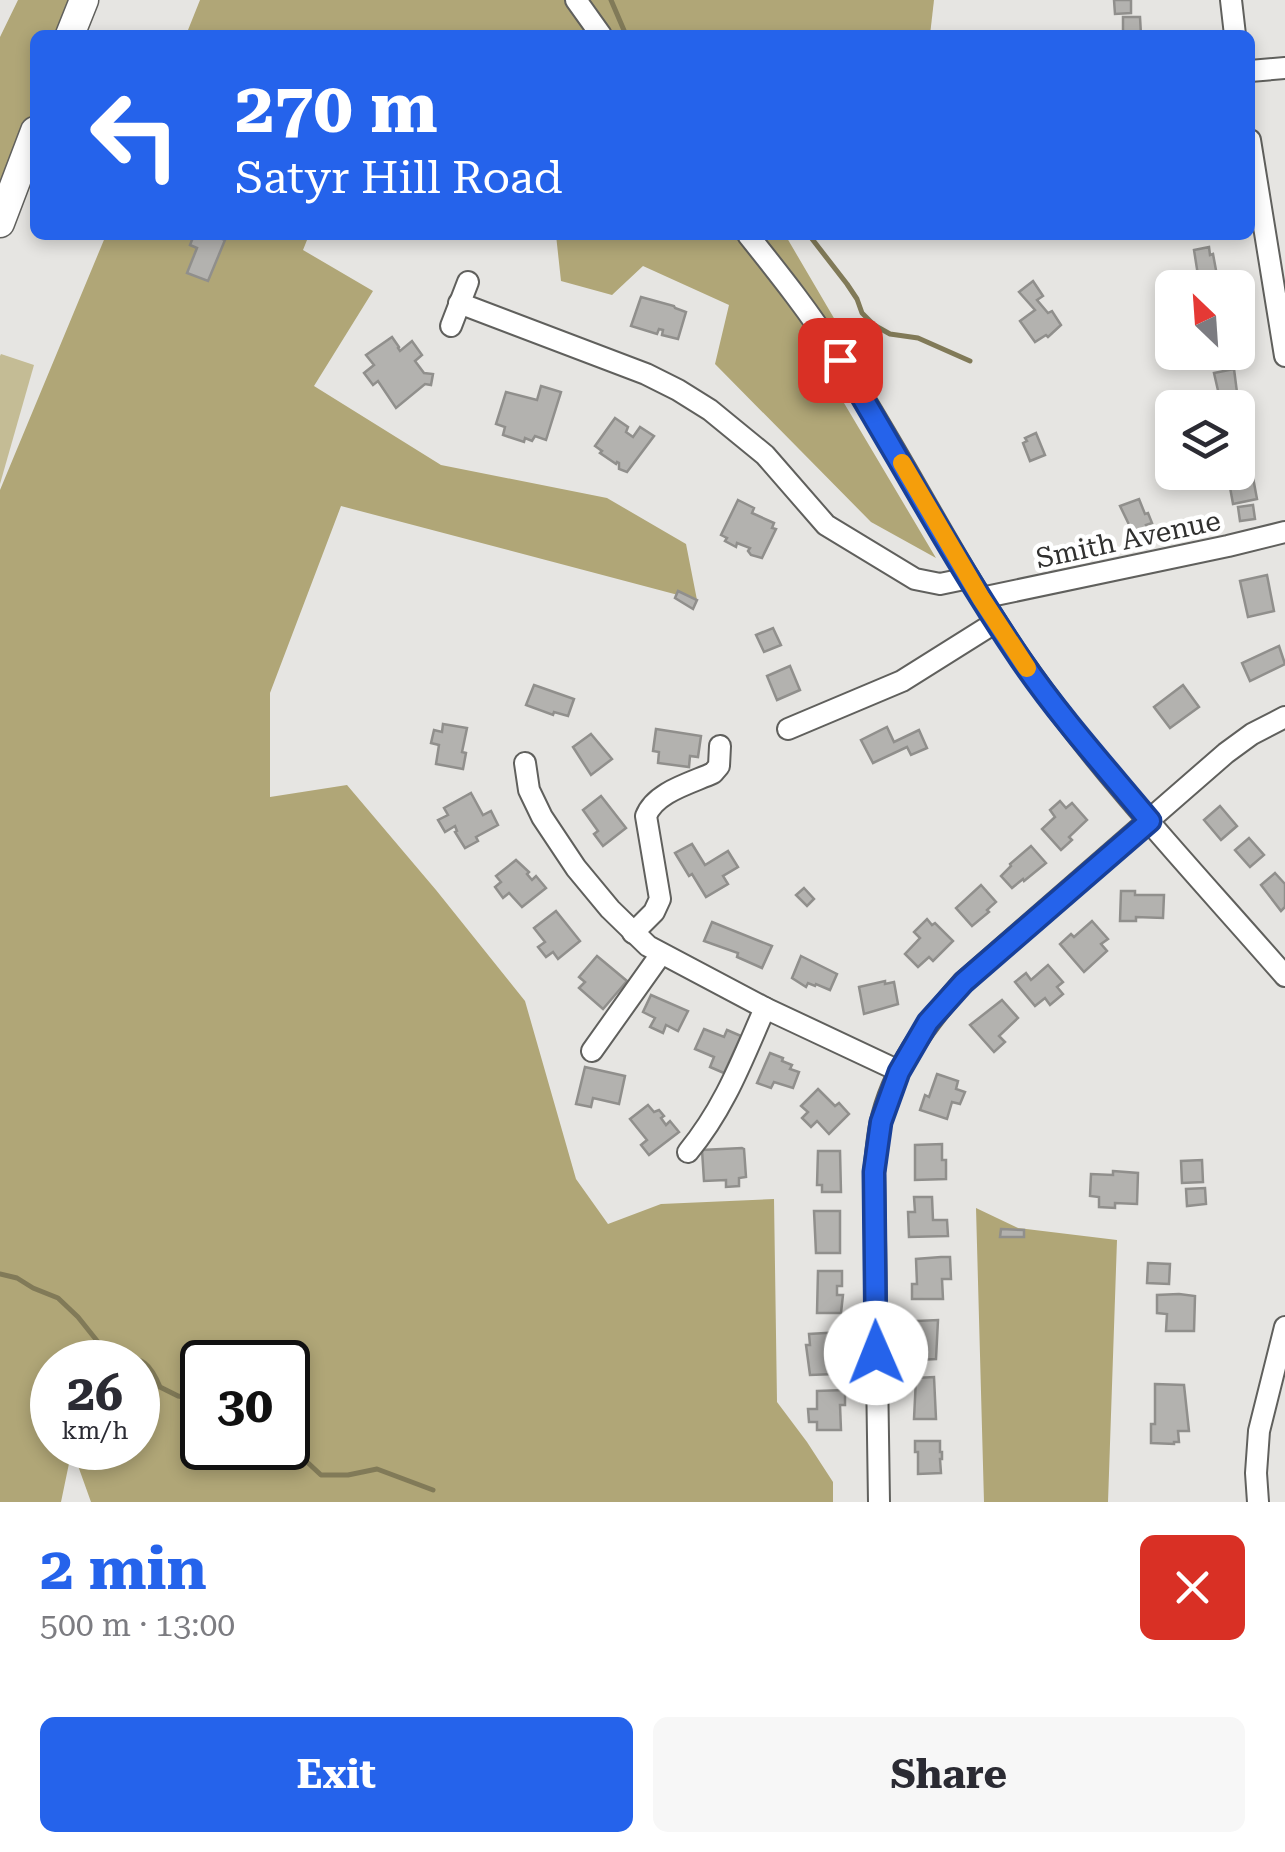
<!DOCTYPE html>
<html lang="en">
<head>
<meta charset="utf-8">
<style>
  :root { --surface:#fff; --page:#f7f7f7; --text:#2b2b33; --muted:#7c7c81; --accent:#2563eb }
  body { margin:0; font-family:"Roboto Serif",serif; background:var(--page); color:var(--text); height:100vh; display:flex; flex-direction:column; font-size:38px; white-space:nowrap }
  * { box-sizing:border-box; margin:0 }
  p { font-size:32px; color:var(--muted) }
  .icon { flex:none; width:55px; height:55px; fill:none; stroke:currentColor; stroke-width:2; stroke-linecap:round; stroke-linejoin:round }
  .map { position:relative; height:1502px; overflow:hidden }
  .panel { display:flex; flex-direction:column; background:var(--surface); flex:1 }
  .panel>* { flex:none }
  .hud { position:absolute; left:30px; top:30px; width:1225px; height:210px; border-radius:15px; box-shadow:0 5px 15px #0003; background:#2563eb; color:#fff; overflow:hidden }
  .needle { width:65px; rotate:335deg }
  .buttons { position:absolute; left:1155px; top:270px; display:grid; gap:20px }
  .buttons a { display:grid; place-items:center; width:100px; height:100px; border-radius:15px; background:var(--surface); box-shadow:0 5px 15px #0003; font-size:50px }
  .speed { position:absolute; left:30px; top:1340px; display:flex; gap:20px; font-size:50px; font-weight:700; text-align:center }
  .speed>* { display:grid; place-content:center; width:130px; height:130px; border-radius:50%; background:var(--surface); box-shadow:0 5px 15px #0003; line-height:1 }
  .speed small { font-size:25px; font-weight:400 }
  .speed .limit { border:5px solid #111; border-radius:15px; background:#fff; color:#111 }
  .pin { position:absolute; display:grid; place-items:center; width:85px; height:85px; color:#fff; margin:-42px; border-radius:20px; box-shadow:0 5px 15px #0006 }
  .me { position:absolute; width:110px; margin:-55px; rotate:359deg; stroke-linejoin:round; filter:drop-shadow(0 0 8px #0008) }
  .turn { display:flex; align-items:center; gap:35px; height:210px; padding:0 40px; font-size:45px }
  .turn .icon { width:130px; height:130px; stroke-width:2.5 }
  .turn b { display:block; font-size:70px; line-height:85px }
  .round { display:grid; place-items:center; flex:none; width:105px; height:105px; border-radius:15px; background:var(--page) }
  .summary { display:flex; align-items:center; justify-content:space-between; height:170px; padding:0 40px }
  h1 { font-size:60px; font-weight:700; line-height:75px; color:var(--accent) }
  .button { display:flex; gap:20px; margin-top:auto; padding:20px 40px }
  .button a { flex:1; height:115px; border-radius:15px; background:var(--accent); color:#fff; font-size:40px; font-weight:700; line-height:115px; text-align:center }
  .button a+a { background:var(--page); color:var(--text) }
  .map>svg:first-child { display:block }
  .green { fill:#c4bc95 }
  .forest { fill:#b0a677; fill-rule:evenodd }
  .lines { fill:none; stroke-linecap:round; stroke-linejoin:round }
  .stream { stroke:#817a58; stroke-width:5 }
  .building { fill:#b3b2af; stroke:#908f8c; stroke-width:2.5 }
  .minor-casing { stroke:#60605d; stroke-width:24 }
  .major-casing { stroke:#60605d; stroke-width:31 }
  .minor { stroke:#fff; stroke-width:20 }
  .major { stroke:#fff; stroke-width:28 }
  .route-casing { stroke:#184099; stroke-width:25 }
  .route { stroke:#2563eb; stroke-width:18 }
  .slow { stroke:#f59e0b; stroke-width:18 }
  .labels { text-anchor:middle; stroke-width:9; stroke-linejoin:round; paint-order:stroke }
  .street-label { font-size:28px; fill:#30302f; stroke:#fff }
</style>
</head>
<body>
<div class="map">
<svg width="1285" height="1502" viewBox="0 0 1285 1502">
  <rect width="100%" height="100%" fill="#e6e5e2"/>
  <path class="green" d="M 1,354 L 34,365 L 0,484 L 0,356 Z"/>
  <g class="forest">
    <path d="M 18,0 L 73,0 L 60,35 L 35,35 L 35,104 L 0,194 L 0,37 Z"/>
    <path d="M 200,0 L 934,0 L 930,35 L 186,35 Z"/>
    <path d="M 106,235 L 309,235 L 303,250 L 373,291 L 314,386 L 441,465 L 607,498 L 686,544 L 697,600 L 341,506 L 270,693 L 270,797 L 347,785 L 436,890 L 525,1001 L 576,1179 L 608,1224 L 661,1204 L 774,1199 L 777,1402 L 807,1442 L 833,1482 L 833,1502 L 91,1502 L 72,1449 L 61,1502 L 0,1502 L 0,490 ZM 52,1362 L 138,1362 L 138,1448 L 52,1448 ZM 202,1362 L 288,1362 L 288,1448 L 202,1448 Z"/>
    <path d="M 556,235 L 794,235 L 787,238 L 855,354 L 844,403 L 936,558 L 871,522 L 715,364 L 729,305 L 643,266 L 612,295 L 561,281 Z"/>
    <path d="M 976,1208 L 1018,1228 L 1117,1240 L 1108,1502 L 984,1502 Z"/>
  </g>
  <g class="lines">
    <g class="stream">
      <path d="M 611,0 L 626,35"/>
      <path d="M 809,235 L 847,284 L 857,299 L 862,313 L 874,325 L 890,334 L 918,338 L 970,361"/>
      <path d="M 0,1274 L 17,1278 L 33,1288 L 58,1298 L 78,1317 L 106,1352 C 137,1361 146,1353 160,1387 L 178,1396 L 202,1400"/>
      <path d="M 288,1435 L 306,1461 L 321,1475 L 348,1475 L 377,1469 L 433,1490"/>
    </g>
  </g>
  <g class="building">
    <path d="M 1114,0 L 1131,0 L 1131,13 L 1115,14 Z"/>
    <path d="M 1123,17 L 1140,17 L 1141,35 L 1123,35 Z"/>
    <path d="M 194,235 L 213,235 L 225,240 L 208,281 L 187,273 L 197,248 L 190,245 Z"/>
    <path d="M 1209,247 L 1210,255 L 1213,254 L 1218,281 L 1211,282 L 1212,288 L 1200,288 L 1194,250 Z"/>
    <path d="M 1033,281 L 1043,296 L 1037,300 L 1048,313 L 1052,311 L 1061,325 L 1048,337 L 1046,335 L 1035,342 L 1020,321 L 1035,310 L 1019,292 Z"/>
    <path d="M 641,297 L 674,306 L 675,308 L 686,312 L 678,339 L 662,335 L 663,330 L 659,329 L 657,334 L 631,326 Z"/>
    <path d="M 392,337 L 399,347 L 398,348 L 400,351 L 412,341 L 422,355 L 415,361 L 424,373 L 433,374 L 431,385 L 425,384 L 396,408 L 378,381 L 373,385 L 364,373 L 374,365 L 366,355 Z"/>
    <path d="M 1234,369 L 1239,408 L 1222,408 L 1214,373 Z"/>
    <path d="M 541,386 L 561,392 L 546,440 L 535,436 L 532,441 L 525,438 L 524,442 L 503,435 L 505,427 L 496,424 L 506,392 L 537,400 Z"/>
    <path d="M 615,418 L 628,427 L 626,432 L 633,437 L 640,427 L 654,436 L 627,472 L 619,469 L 619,463 L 617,462 L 616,464 L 600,453 L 602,451 L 595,446 Z"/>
    <path d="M 1036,433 L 1045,455 L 1030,461 L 1023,443 L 1027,441 L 1025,438 Z"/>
    <path d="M 1252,472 L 1257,499 L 1233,504 L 1228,476 Z"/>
    <path d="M 1139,499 L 1145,514 L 1148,513 L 1152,523 L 1146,525 L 1149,532 L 1135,537 L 1120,506 Z"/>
    <path d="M 738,500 L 754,508 L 752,513 L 774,523 L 772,528 L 776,529 L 762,558 L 751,555 L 748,551 L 750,548 L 737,543 L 736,547 L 725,541 L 727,538 L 721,535 Z"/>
    <path d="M 1253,505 L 1255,519 L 1240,521 L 1238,507 Z"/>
    <path d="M 1267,575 L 1274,611 L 1248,617 L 1240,581 Z"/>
    <path d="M 678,591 L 697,600 L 693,609 L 675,598 Z"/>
    <path d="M 773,628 L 781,645 L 764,652 L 756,635 Z"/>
    <path d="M 1279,646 L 1285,664 L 1250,681 L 1242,663 Z"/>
    <path d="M 790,666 L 800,690 L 777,700 L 767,676 Z"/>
    <path d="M 534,685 L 574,699 L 568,716 L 554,712 L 553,715 L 526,705 Z"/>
    <path d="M 1183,685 L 1199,707 L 1170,728 L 1154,707 Z"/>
    <path d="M 443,724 L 467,728 L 462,752 L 466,753 L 463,769 L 436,764 L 439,745 L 431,743 L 434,730 L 442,732 Z"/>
    <path d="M 887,727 L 894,742 L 919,730 L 927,748 L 911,755 L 907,747 L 873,763 L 861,740 Z"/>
    <path d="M 656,729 L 701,736 L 698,757 L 690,756 L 689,767 L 658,763 L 659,752 L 653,751 Z"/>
    <path d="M 591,734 L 612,759 L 591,775 L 573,747 Z"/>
    <path d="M 471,793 L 483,815 L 491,811 L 498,825 L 476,837 L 478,841 L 465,848 L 455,832 L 457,831 L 455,826 L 445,832 L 438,820 L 448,815 L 444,808 Z"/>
    <path d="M 601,796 L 626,828 L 603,846 L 594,834 L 598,831 L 583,810 Z"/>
    <path d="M 1060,801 L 1066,808 L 1072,803 L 1087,820 L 1069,837 L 1072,840 L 1061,850 L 1042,829 L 1055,817 L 1050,810 Z"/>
    <path d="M 1220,806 L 1237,826 L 1221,840 L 1204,820 Z"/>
    <path d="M 1249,838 L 1264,855 L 1250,867 L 1235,850 Z"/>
    <path d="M 692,844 L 705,865 L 728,851 L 738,867 L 723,876 L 728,884 L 706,897 L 692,874 L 689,876 L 675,853 Z"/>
    <path d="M 1031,846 L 1046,863 L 1024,881 L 1023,879 L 1012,888 L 1001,876 L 1011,866 L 1010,864 Z"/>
    <path d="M 516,860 L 529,872 L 527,874 L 532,880 L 536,876 L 546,888 L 522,907 L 509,893 L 503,898 L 495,887 L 501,882 L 496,876 Z"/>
    <path d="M 1275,873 L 1285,884 L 1285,907 L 1281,911 L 1261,885 Z"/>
    <path d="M 981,885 L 996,902 L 987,910 L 989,912 L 972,926 L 956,908 Z"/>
    <path d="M 804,888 L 814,899 L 807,906 L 796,895 Z"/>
    <path d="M 1121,891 L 1135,891 L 1135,895 L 1164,895 L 1163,918 L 1136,917 L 1136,921 L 1120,921 Z"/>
    <path d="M 556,911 L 580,941 L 558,959 L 553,952 L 546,957 L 538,947 L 545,942 L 534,928 Z"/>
    <path d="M 927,919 L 932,925 L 935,923 L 953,941 L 933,961 L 929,957 L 918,967 L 905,954 L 920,938 L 914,932 Z"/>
    <path d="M 1092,921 L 1108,939 L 1101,944 L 1107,951 L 1084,972 L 1060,944 L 1071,934 L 1074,937 Z"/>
    <path d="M 712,922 L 772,946 L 762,968 L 737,957 L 738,953 L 704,941 Z"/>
    <path d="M 597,956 L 627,981 L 603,1009 L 579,988 L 585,982 L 579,977 Z"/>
    <path d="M 801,956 L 837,974 L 830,990 L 816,984 L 815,986 L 808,983 L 806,987 L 792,978 Z"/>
    <path d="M 1048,965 L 1063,982 L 1057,987 L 1063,994 L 1050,1005 L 1045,998 L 1035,1006 L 1015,982 L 1026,973 L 1031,980 Z"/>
    <path d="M 885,981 L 885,984 L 894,982 L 898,1004 L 864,1014 L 859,987 Z"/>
    <path d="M 651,995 L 688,1011 L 678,1031 L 666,1025 L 663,1033 L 650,1027 L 655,1018 L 643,1012 Z"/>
    <path d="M 1002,1000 L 1018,1018 L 999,1036 L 1005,1042 L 994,1052 L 970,1025 Z"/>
    <path d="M 704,1029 L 724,1037 L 727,1030 L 741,1036 L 724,1073 L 710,1067 L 714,1057 L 695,1049 Z"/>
    <path d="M 770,1053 L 783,1058 L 782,1061 L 792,1065 L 790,1069 L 799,1072 L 793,1088 L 774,1082 L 771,1088 L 757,1083 Z"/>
    <path d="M 585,1067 L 625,1076 L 619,1104 L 593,1098 L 591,1107 L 576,1104 Z"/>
    <path d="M 937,1074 L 958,1081 L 956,1089 L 965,1092 L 960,1104 L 952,1102 L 947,1119 L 920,1110 L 925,1095 L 929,1097 Z"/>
    <path d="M 818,1089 L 835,1106 L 839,1103 L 849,1114 L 829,1134 L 817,1121 L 811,1127 L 802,1118 L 808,1112 L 801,1106 Z"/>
    <path d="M 648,1105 L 654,1112 L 659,1110 L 664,1116 L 661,1118 L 666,1125 L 670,1121 L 679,1132 L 649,1155 L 641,1145 L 647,1140 L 630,1119 Z"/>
    <path d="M 942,1144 L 942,1160 L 946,1160 L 946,1179 L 915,1180 L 915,1145 Z"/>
    <path d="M 742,1148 L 744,1149 L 746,1177 L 739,1178 L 739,1186 L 726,1187 L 726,1180 L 704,1181 L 702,1150 Z"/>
    <path d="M 818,1151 L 840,1151 L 841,1192 L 822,1192 L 822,1185 L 817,1185 Z"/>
    <path d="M 1202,1160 L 1203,1182 L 1182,1183 L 1181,1161 Z"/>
    <path d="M 1113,1171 L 1138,1173 L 1137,1204 L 1115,1203 L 1115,1208 L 1099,1207 L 1099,1197 L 1090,1196 L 1091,1174 L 1113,1175 Z"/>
    <path d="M 1205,1188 L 1206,1204 L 1187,1206 L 1186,1189 Z"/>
    <path d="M 914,1197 L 932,1197 L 933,1220 L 947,1220 L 948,1236 L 909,1237 L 908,1212 L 915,1212 Z"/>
    <path d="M 814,1211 L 840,1211 L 840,1253 L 816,1253 Z"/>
    <path d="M 1001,1229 L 1024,1230 L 1024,1237 L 1000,1237 Z"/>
    <path d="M 941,1257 L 950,1257 L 951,1279 L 942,1279 L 943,1299 L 912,1299 L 912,1284 L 917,1284 L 916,1259 Z"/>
    <path d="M 1148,1263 L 1170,1264 L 1169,1284 L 1147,1283 Z"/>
    <path d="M 818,1271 L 842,1271 L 842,1286 L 837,1286 L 837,1295 L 843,1295 L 841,1313 L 817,1313 Z"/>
    <path d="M 1179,1294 L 1195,1296 L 1194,1331 L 1166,1331 L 1167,1314 L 1157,1313 L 1157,1295 Z"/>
    <path d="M 913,1319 L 916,1321 L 938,1320 L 936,1359 L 918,1360 L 918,1345 L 916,1345 L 916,1338 L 913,1338 Z"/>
    <path d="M 842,1332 L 843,1349 L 835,1350 L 835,1359 L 832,1359 L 832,1363 L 835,1362 L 835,1374 L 810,1375 L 806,1345 L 810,1345 L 809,1334 Z"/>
    <path d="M 934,1377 L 936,1419 L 914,1419 L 916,1378 Z"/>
    <path d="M 1155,1384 L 1184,1385 L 1189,1431 L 1178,1431 L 1179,1442 L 1174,1442 L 1174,1444 L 1151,1443 L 1151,1424 L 1155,1424 Z"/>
    <path d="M 845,1390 L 845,1405 L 840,1405 L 841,1430 L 817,1430 L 817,1422 L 809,1422 L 808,1409 L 817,1409 L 817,1391 Z"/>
    <path d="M 915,1441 L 940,1441 L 940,1452 L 942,1452 L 942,1459 L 940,1459 L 941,1473 L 918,1474 L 918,1452 L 915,1452 Z"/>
  </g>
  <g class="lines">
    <defs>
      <g id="minor">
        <path d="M 576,0 L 601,35"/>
        <path d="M 1231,0 L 1235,35"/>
        <path d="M 1250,71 L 1285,68"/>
        <path d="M 1250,140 L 1285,356"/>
        <path d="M 748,235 C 780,275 811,314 838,357 C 903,457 955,564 1023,662 C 1100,773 1196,874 1285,976"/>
        <path d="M 459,303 L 646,374 L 678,390 L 710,410 L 765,455 L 826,525 L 915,579 L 940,584 L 969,578"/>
        <path d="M 451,326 L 468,282"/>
        <path d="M 981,598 L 1228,546 L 1285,532"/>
        <path d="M 788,729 L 902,681 L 996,622"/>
        <path d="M 525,763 L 529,790 L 542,817 L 576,868 L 610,909 L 648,946 L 765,1008 L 899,1071"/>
        <path d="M 633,933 L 654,912 L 660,899 L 646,816 C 655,792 691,783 713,773 L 719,766 L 720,746"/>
        <path d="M 592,1051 L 661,954"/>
        <path d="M 688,1152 C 725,1107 742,1060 765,1008"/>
        <path d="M 879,1502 L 874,1173 C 876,1157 877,1141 880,1125 C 892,1069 926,1024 963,982 L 1226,753 L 1252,734 L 1285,717"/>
        <path d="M 1258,1502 L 1256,1473 L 1259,1431 L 1285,1327"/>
      </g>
      <g id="major">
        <path d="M 70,35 L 84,0"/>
        <path d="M 0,223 L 35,131"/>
      </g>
    </defs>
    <use href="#minor" class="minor-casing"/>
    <use href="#major" class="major-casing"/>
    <use href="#minor" class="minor"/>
    <use href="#major" class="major"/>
  </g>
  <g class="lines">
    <defs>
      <path id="route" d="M 840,360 C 900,460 956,564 1021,660 C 1060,717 1106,768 1150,821 L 964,982 L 928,1022 L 899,1072 L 881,1122 L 874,1172 L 876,1353"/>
    </defs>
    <use href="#route" class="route-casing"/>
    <use href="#route" class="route"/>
    <path class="slow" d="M 902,463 L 981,598 L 1027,668"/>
  </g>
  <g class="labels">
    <g class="street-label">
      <text transform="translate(1128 539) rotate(-12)" y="10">Smith Avenue</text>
    </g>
  </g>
</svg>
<div class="buttons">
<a><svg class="needle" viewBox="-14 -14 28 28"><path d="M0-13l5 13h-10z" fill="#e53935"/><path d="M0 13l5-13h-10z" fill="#7c7c81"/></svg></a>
<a><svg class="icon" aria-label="layers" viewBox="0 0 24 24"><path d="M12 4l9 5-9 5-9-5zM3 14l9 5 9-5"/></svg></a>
</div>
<div class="speed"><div>26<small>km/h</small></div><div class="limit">30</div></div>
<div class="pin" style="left:840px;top:360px;background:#d93025"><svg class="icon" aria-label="arrive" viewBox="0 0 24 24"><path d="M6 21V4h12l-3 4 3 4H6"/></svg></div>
<svg class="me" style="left:876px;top:1353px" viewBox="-20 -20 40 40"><circle r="19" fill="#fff"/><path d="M0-13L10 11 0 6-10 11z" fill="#2563eb"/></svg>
<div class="hud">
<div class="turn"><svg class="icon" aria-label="left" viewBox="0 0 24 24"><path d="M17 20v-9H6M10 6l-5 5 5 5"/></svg><div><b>270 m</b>Satyr Hill Road</div></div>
</div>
</div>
<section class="panel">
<div class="summary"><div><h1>2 min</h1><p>500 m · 13:00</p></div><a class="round" style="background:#d93025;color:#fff"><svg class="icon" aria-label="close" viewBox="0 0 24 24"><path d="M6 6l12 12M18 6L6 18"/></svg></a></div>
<div class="button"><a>Exit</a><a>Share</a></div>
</section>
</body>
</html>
